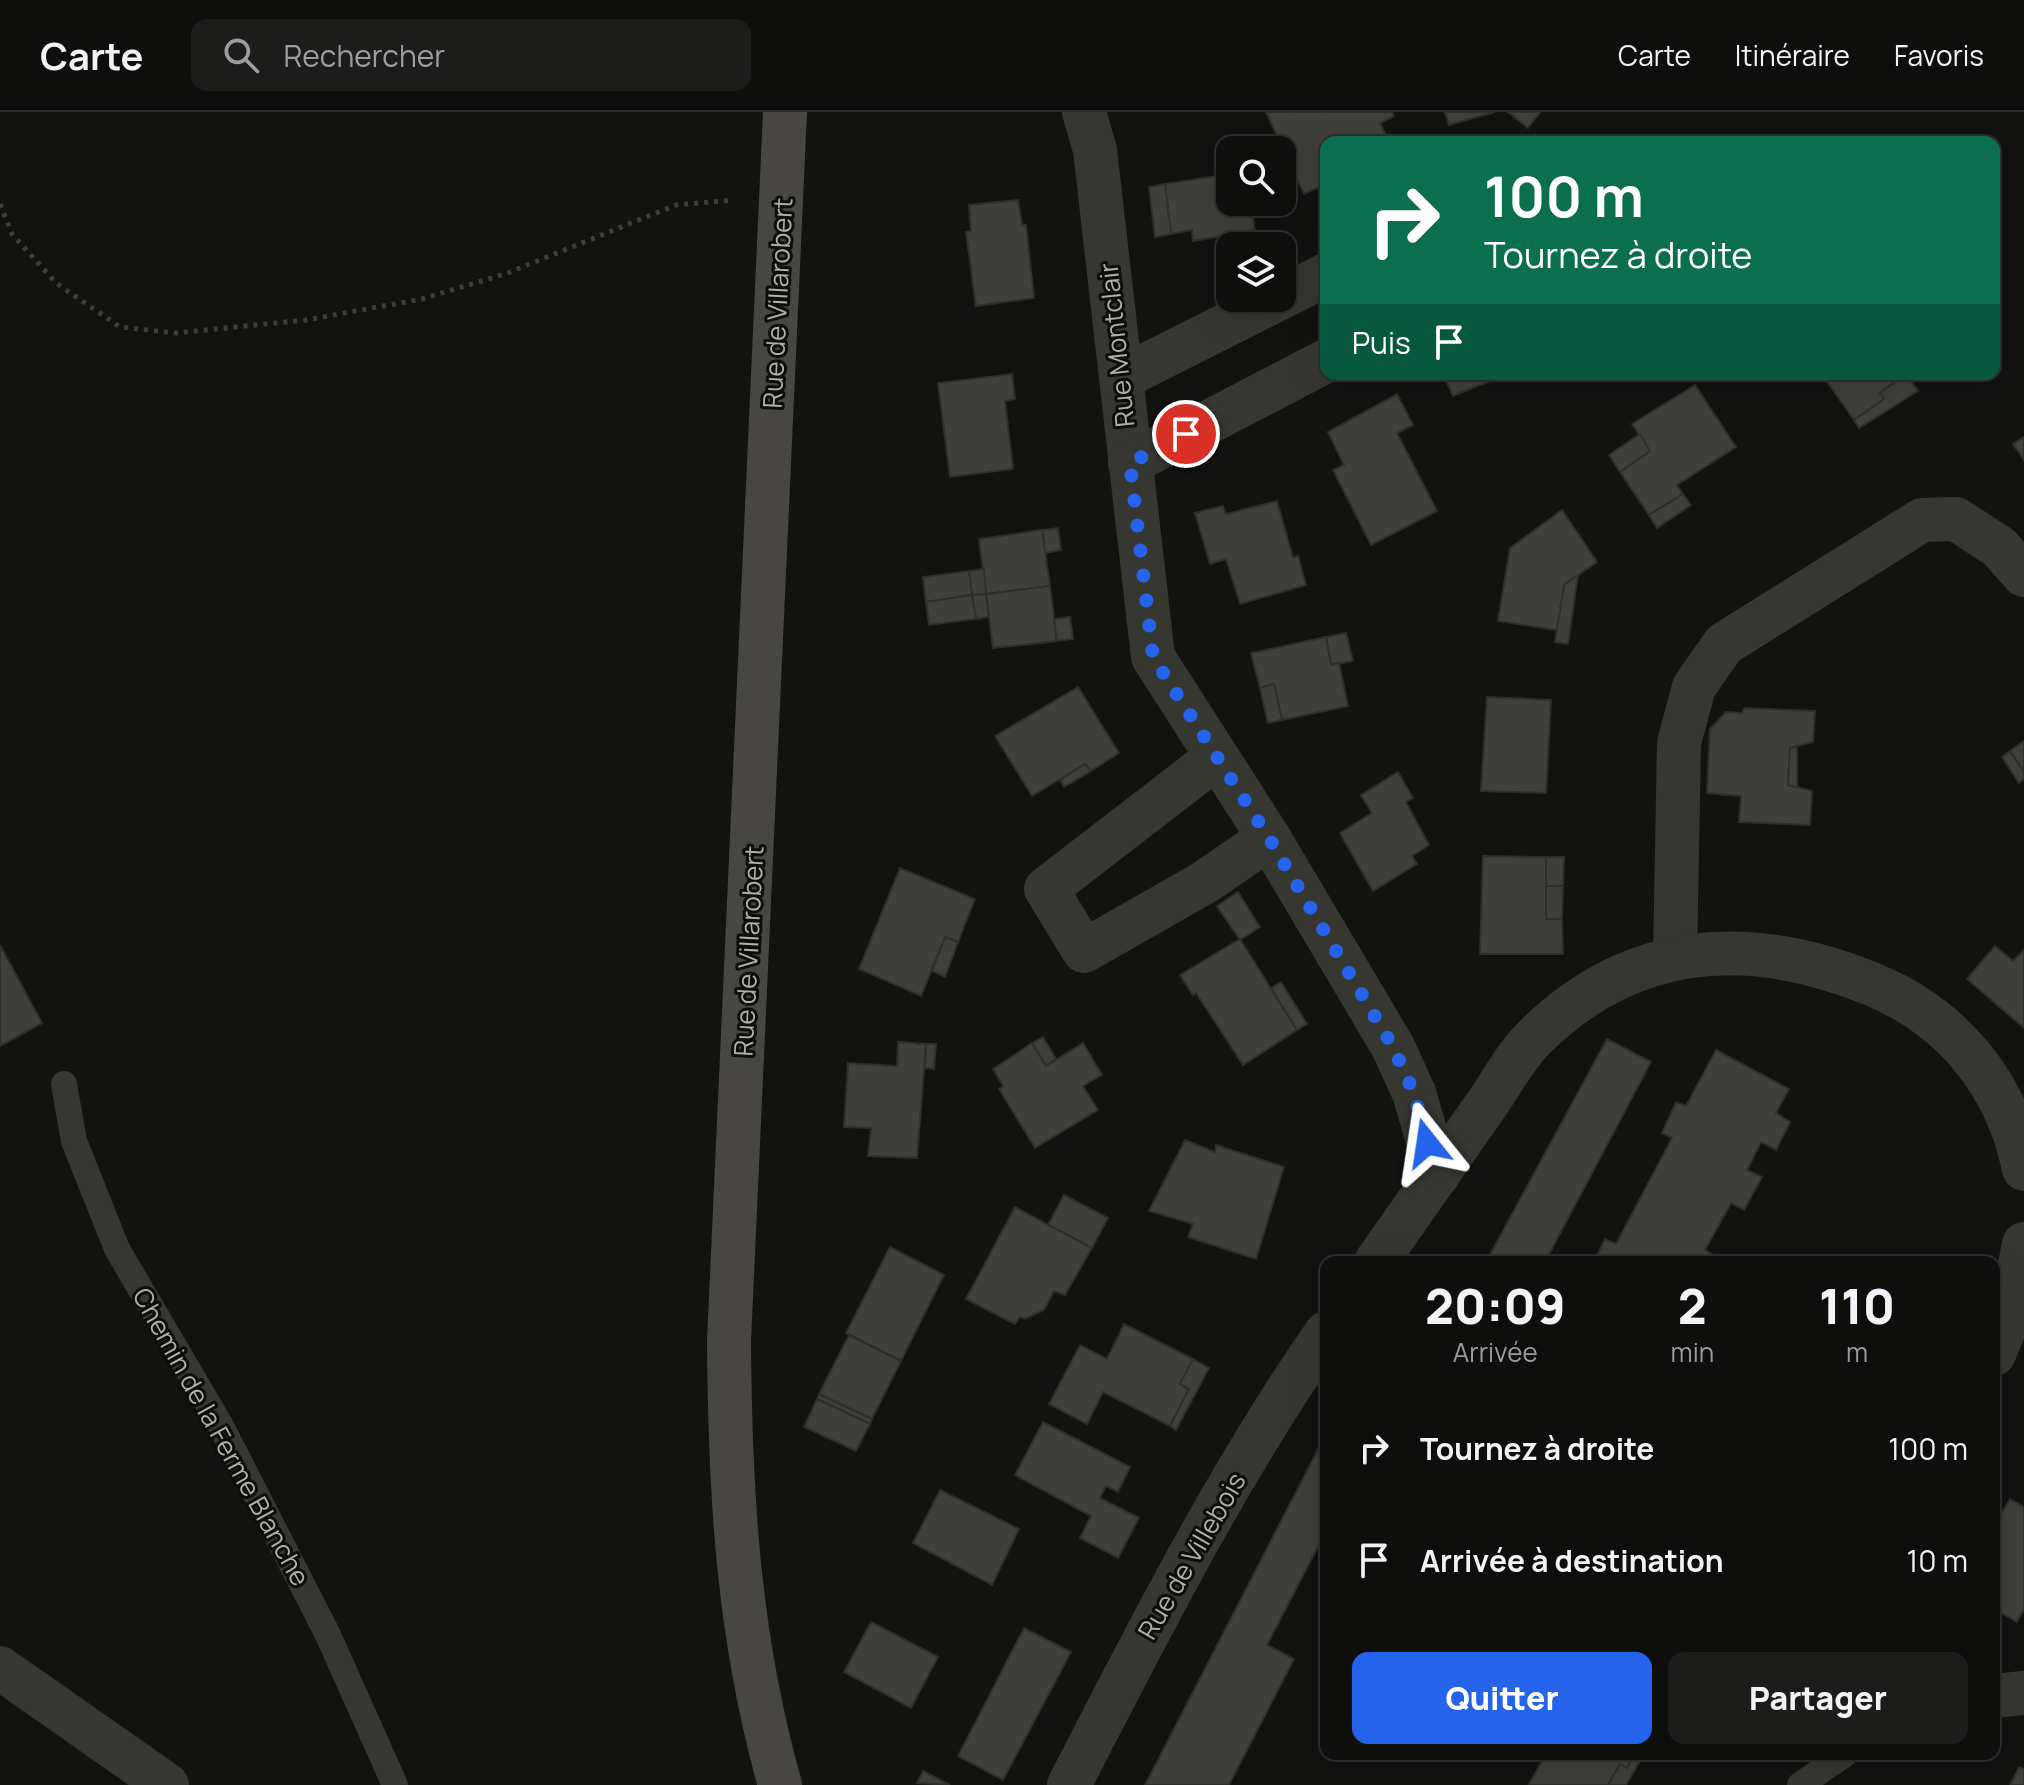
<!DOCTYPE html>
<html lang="fr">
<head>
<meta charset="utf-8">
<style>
  :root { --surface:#0e0e0d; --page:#1c1c1b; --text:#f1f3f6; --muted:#9b9c9d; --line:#2e2e2e; --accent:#2563eb }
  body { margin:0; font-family:Manrope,sans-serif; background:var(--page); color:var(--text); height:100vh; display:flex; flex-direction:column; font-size:30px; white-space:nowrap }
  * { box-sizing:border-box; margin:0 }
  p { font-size:26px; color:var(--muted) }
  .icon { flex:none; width:44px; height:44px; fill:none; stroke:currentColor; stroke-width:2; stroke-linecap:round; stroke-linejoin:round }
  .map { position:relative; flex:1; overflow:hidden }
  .side { position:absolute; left:1320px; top:1144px; width:680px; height:504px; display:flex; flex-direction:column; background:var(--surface); border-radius:16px; box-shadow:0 8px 32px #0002,0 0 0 2px var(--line) }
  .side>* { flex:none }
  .banner { position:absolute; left:1320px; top:24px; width:680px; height:244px; border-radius:16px; box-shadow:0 8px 32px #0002,0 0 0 2px var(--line); background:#0b6e4f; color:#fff; overflow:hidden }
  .fabs { position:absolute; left:1216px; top:24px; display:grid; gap:16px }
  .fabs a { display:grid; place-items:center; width:80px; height:80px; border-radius:16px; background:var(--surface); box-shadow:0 8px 32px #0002,0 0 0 2px var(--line); font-size:40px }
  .pin { position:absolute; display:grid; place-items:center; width:68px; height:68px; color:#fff; margin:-34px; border:4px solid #fff; border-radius:50%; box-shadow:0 2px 8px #0007 }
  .me { position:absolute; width:88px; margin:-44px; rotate:345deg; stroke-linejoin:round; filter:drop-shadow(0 0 6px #0008) }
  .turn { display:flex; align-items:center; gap:28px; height:168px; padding:0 32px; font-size:36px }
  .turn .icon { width:104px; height:104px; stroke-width:2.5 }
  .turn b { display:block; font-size:56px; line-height:68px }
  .then { display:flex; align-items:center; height:76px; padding:0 32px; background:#0003; gap:16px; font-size:30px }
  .eta { display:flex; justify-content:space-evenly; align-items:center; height:136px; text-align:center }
  .eta b { font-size:48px; font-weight:800; line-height:56px }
  .primary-button { display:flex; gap:16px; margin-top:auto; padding:16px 32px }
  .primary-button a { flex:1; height:92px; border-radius:16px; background:var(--accent); color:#fff; font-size:32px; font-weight:800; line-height:92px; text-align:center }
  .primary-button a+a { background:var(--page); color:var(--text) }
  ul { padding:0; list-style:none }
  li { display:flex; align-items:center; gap:24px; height:112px; padding:0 32px }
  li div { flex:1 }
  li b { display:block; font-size:30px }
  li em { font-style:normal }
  header { display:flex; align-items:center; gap:48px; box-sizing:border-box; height:112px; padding:0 40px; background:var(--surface); border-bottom:2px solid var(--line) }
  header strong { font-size:38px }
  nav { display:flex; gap:44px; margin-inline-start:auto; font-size:28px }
  .search { width:560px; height:72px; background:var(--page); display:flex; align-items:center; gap:20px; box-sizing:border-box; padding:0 28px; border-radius:16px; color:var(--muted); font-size:30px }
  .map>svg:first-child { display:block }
  .building { fill:#3f3f3b; stroke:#2e2e2b; stroke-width:2 }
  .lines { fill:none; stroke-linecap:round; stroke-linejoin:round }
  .path { stroke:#3e3d38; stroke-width:5; stroke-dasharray:4 6; stroke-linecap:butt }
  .service { stroke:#373732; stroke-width:26 }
  .minor { stroke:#373732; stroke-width:44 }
  .secondary { stroke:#474640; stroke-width:44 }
  .route { stroke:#2563eb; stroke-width:14; stroke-dasharray:0 25.2 }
  .labels { text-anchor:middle; stroke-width:6; stroke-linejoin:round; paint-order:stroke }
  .street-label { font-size:26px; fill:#b2b0a2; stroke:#0d0d0c }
</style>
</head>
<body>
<header>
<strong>Carte</strong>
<div class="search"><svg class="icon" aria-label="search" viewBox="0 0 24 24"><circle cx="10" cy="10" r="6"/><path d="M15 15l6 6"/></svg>Rechercher</div>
<nav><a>Carte</a><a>Itinéraire</a><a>Favoris</a></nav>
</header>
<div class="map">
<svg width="2024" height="1673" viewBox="0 0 2024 1673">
  <rect width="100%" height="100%" fill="#121211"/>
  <g class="building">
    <path d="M 1266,0 L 1392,0 L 1394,4 L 1380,11 L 1387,25 L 1375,30 L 1326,30 L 1326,52 L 1322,54 L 1326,72 L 1304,82 Z"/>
    <path d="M 1445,0 L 1495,0 L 1449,13 Z"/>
    <path d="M 1508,0 L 1540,0 L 1528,16 Z"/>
    <path d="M 1230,62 L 1230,90 L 1250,90 L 1255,118 L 1193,129 L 1192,118 L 1171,122 L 1165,72 Z"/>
    <path d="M 1165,72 L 1171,122 L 1155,125 L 1149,75 Z"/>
    <path d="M 1018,88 L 1022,113 L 1026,113 L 1034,186 L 976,194 L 966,120 L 971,119 L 969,93 Z"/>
    <path d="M 1012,262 L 1015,287 L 1005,289 L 1013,357 L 950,365 L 938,271 Z"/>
    <path d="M 1443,262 L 1505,262 L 1505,263 L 1453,284 Z"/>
    <path d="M 1906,262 L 1880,281 L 1884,287 L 1854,308 L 1826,268 L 1832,262 Z"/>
    <path d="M 1906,262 L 1918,279 L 1859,316 L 1854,308 L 1884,287 L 1880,281 Z"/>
    <path d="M 1695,273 L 1736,335 L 1677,373 L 1683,382 L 1649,403 L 1620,360 L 1650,339 L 1632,312 Z"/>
    <path d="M 1397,282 L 1413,313 L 1397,321 L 1437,399 L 1371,433 L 1333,358 L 1344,353 L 1328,320 Z"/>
    <path d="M 1640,322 L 1650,339 L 1620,360 L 1609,343 Z"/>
    <path d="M 2024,325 L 2024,348 L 2013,332 Z"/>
    <path d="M 1683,382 L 1691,393 L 1657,416 L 1649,403 Z"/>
    <path d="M 1277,389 L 1293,446 L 1298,444 L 1306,473 L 1240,492 L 1226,447 L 1210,452 L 1195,401 L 1223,394 L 1226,402 Z"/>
    <path d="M 1562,398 L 1597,450 L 1564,473 L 1557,518 L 1498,509 L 1510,436 Z"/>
    <path d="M 1058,416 L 1061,438 L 1045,441 L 1042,418 Z"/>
    <path d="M 1042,418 L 1050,474 L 986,482 L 979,427 Z"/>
    <path d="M 984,457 L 986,482 L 972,483 L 969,459 Z"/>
    <path d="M 969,459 L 972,483 L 926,490 L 923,465 Z"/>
    <path d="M 1578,463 L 1568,532 L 1555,530 L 1564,473 Z"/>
    <path d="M 1050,474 L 1057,529 L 993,536 L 986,482 Z"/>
    <path d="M 986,482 L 989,505 L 976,507 L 972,483 Z"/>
    <path d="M 972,483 L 976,507 L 929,513 L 926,490 Z"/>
    <path d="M 1070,505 L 1073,527 L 1057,529 L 1054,507 Z"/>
    <path d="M 1346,521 L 1353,549 L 1331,553 L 1326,525 Z"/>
    <path d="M 1326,525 L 1331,553 L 1339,551 L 1348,594 L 1282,608 L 1274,572 L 1260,576 L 1251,541 Z"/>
    <path d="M 1274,572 L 1282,608 L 1268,611 L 1260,576 Z"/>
    <path d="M 1078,575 L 1119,641 L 1091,659 L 1085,652 L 1032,684 L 995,624 Z"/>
    <path d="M 1487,585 L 1551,588 L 1546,681 L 1481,679 Z"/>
    <path d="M 1744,596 L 1815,599 L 1813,630 L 1790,636 L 1788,673 L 1812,679 L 1810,713 L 1739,710 L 1741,684 L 1707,681 L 1710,617 L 1726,600 L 1742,601 Z"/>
    <path d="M 2024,629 L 2024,660 L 2010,639 Z"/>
    <path d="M 1797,634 L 1797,675 L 1788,673 L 1790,636 Z"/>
    <path d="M 2010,639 L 2024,660 L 2024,667 L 2019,671 L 2002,645 Z"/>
    <path d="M 1085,652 L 1091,659 L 1064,675 L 1060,668 Z"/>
    <path d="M 1398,660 L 1413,686 L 1406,690 L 1429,733 L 1412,744 L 1417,752 L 1373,779 L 1340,721 L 1372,701 L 1361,683 Z"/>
    <path d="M 1483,744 L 1546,745 L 1546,807 L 1562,807 L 1563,842 L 1480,842 Z"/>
    <path d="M 1546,745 L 1564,745 L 1563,774 L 1546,774 Z"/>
    <path d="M 900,756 L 975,787 L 958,830 L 945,825 L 921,884 L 859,857 Z"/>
    <path d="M 1546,774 L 1563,774 L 1562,807 L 1546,807 Z"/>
    <path d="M 1238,780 L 1260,815 L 1240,828 L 1217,794 Z"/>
    <path d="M 945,825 L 958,830 L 945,865 L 932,859 Z"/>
    <path d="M 1240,827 L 1297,918 L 1243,953 L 1196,881 L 1193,883 L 1180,863 Z"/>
    <path d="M 0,833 L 42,911 L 0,934 Z"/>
    <path d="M 1995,834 L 2013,849 L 2024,838 L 2024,916 L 1967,867 Z"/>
    <path d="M 1281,870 L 1307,912 L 1297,918 L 1271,876 Z"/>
    <path d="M 1043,925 L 1056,947 L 1046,954 L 1032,931 Z"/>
    <path d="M 1607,927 L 1651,950 L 1545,1150 L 1486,1150 Z"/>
    <path d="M 898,930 L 926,932 L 917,1046 L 868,1044 L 871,1016 L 844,1015 L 848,951 L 897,954 Z"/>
    <path d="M 1032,931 L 1046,954 L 1083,931 L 1102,963 L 1083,974 L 1098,998 L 1035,1036 L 999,977 L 1003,974 L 993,957 Z"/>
    <path d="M 926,932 L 936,932 L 934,957 L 925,956 Z"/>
    <path d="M 1716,938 L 1789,977 L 1776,1001 L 1790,1010 L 1776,1038 L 1761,1030 L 1747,1058 L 1762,1065 L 1744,1098 L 1731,1091 L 1705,1138 L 1719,1146 L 1717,1150 L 1594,1150 L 1605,1127 L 1616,1132 L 1672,1026 L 1662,1021 L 1676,990 L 1686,994 Z"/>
    <path d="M 1185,1028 L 1215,1040 L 1216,1033 L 1284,1055 L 1256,1147 L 1188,1125 L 1193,1112 L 1149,1099 Z"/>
    <path d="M 1064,1083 L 1108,1106 L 1092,1136 L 1048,1113 Z"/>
    <path d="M 1015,1095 L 1092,1136 L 1065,1183 L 1054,1179 L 1044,1198 L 1025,1207 L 1020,1205 L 1015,1212 L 966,1187 Z"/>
    <path d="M 890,1135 L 944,1163 L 901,1249 L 846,1221 Z"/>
    <path d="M 1124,1212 L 1193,1247 L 1180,1272 L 1189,1277 L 1170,1314 L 1103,1280 L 1087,1312 L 1049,1292 L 1080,1233 L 1107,1247 Z"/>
    <path d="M 849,1223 L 901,1249 L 872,1307 L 819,1282 Z"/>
    <path d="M 1193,1247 L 1209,1256 L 1176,1318 L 1170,1314 L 1189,1277 L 1180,1272 Z"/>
    <path d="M 819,1282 L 872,1307 L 870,1312 L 817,1287 Z"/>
    <path d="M 817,1287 L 870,1312 L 856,1339 L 804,1315 Z"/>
    <path d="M 1043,1310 L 1130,1355 L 1118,1380 L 1106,1374 L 1100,1386 L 1139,1406 L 1118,1446 L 1080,1426 L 1091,1404 L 1015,1363 Z"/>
    <path d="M 1326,1322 L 1326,1419 L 1267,1533 L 1294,1547 L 1229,1673 L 1145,1673 Z"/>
    <path d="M 940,1378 L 1019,1417 L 992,1473 L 913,1431 Z"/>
    <path d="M 2010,1387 L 2024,1395 L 2024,1497 L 2017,1510 L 1994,1497 L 1994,1414 Z"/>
    <path d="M 871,1510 L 938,1545 L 911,1596 L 844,1560 Z"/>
    <path d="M 1024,1516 L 1071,1540 L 1003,1668 L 958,1644 Z"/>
    <path d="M 1546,1642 L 1635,1642 L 1627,1656 L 1620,1652 L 1608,1673 L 1532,1673 L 1529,1672 Z"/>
    <path d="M 1635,1642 L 1644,1642 L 1626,1673 L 1608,1673 L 1620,1652 L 1627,1656 Z"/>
    <path d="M 2019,1655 L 2024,1657 L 2024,1673 L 2010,1673 Z"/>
    <path d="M 923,1659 L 950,1673 L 917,1671 Z"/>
  </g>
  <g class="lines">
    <path class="path" d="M 0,92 L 12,122 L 56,171 L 120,215 L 175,221 L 306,208 L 422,187 L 505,162 L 676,93 L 734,88"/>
    <g class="service">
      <path d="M 64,972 L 74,1029 L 117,1137 L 221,1314 L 328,1523 L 395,1673"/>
      <path d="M 1800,1673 L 1845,1642"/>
    </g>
    <g class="minor">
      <path d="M 1084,0 L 1095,38 L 1153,545 L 1269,726 L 1393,935 L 1414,981 L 1438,1063"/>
      <path d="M 1282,185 L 1326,163"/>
      <path d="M 1121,266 L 1280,186"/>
      <path d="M 1130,351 L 1326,249"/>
      <path d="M 1217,645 L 1046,777 L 1084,839 L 1205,770 L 1269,726"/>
      <path d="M 1675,846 L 1679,631 L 1694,575 L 1724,532 L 1922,408 L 1956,407 L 1999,435 L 2024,463"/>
      <path d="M 1376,1150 C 1412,1099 1448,1047 1484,996 C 1500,974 1514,946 1533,927 C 1631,828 1751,822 1874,873 C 1953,906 2007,972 2024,1057"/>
      <path d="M 1994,1242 L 2011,1200 L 2024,1132"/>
      <path d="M 0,1556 L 167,1673"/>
      <path d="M 1994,1584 L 2024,1581"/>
      <path d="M 1069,1673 C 1148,1520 1227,1363 1326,1221"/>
    </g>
    <path class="secondary" d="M 780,1673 C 738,1524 730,1383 729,1229 L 785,0"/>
  </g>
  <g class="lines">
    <path class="route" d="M 1186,322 L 1130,351 L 1153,545 L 1269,726 L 1393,935 L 1414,981 L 1427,1031"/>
  </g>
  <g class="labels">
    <g class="street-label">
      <text transform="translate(778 191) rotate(-87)" y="9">Rue de Villarobert</text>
      <text transform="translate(1117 233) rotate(-96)" y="9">Rue Montclair</text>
      <text transform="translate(749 839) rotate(-87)" y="9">Rue de Villarobert</text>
      <text transform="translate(221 1325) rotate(61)" y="9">Chemin de la Ferme Blanche</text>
      <text transform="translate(1192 1444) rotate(-60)" y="9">Rue de Villebois</text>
    </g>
  </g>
</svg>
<div class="fabs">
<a><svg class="icon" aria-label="search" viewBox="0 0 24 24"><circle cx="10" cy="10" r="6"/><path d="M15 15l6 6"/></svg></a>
<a><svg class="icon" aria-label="layers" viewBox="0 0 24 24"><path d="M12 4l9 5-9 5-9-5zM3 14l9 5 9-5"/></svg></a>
</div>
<div class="pin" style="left:1186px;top:322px;background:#d93025"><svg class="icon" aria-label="arrive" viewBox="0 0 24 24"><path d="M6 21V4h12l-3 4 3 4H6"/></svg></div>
<svg class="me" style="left:1427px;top:1031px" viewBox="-20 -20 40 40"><path d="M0-17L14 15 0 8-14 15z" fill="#2563eb" stroke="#fff" stroke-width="4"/></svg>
<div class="banner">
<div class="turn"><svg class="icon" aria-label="right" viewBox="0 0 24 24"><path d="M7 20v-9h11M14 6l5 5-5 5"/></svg><div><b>100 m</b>Tournez à droite</div></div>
<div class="then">Puis<svg class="icon" aria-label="arrive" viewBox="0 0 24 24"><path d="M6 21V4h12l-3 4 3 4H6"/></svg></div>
</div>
<section class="side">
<div class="eta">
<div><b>20:09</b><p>Arrivée</p></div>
<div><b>2</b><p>min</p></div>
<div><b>110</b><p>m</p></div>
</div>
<ul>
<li><svg class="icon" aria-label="right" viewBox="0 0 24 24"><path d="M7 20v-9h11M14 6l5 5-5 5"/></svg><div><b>Tournez à droite</b></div><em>100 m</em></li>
<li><svg class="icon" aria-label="arrive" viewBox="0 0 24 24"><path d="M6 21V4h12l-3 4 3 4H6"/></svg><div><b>Arrivée à destination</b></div><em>10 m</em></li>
</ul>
<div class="primary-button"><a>Quitter</a><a>Partager</a></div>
</section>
</div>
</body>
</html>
